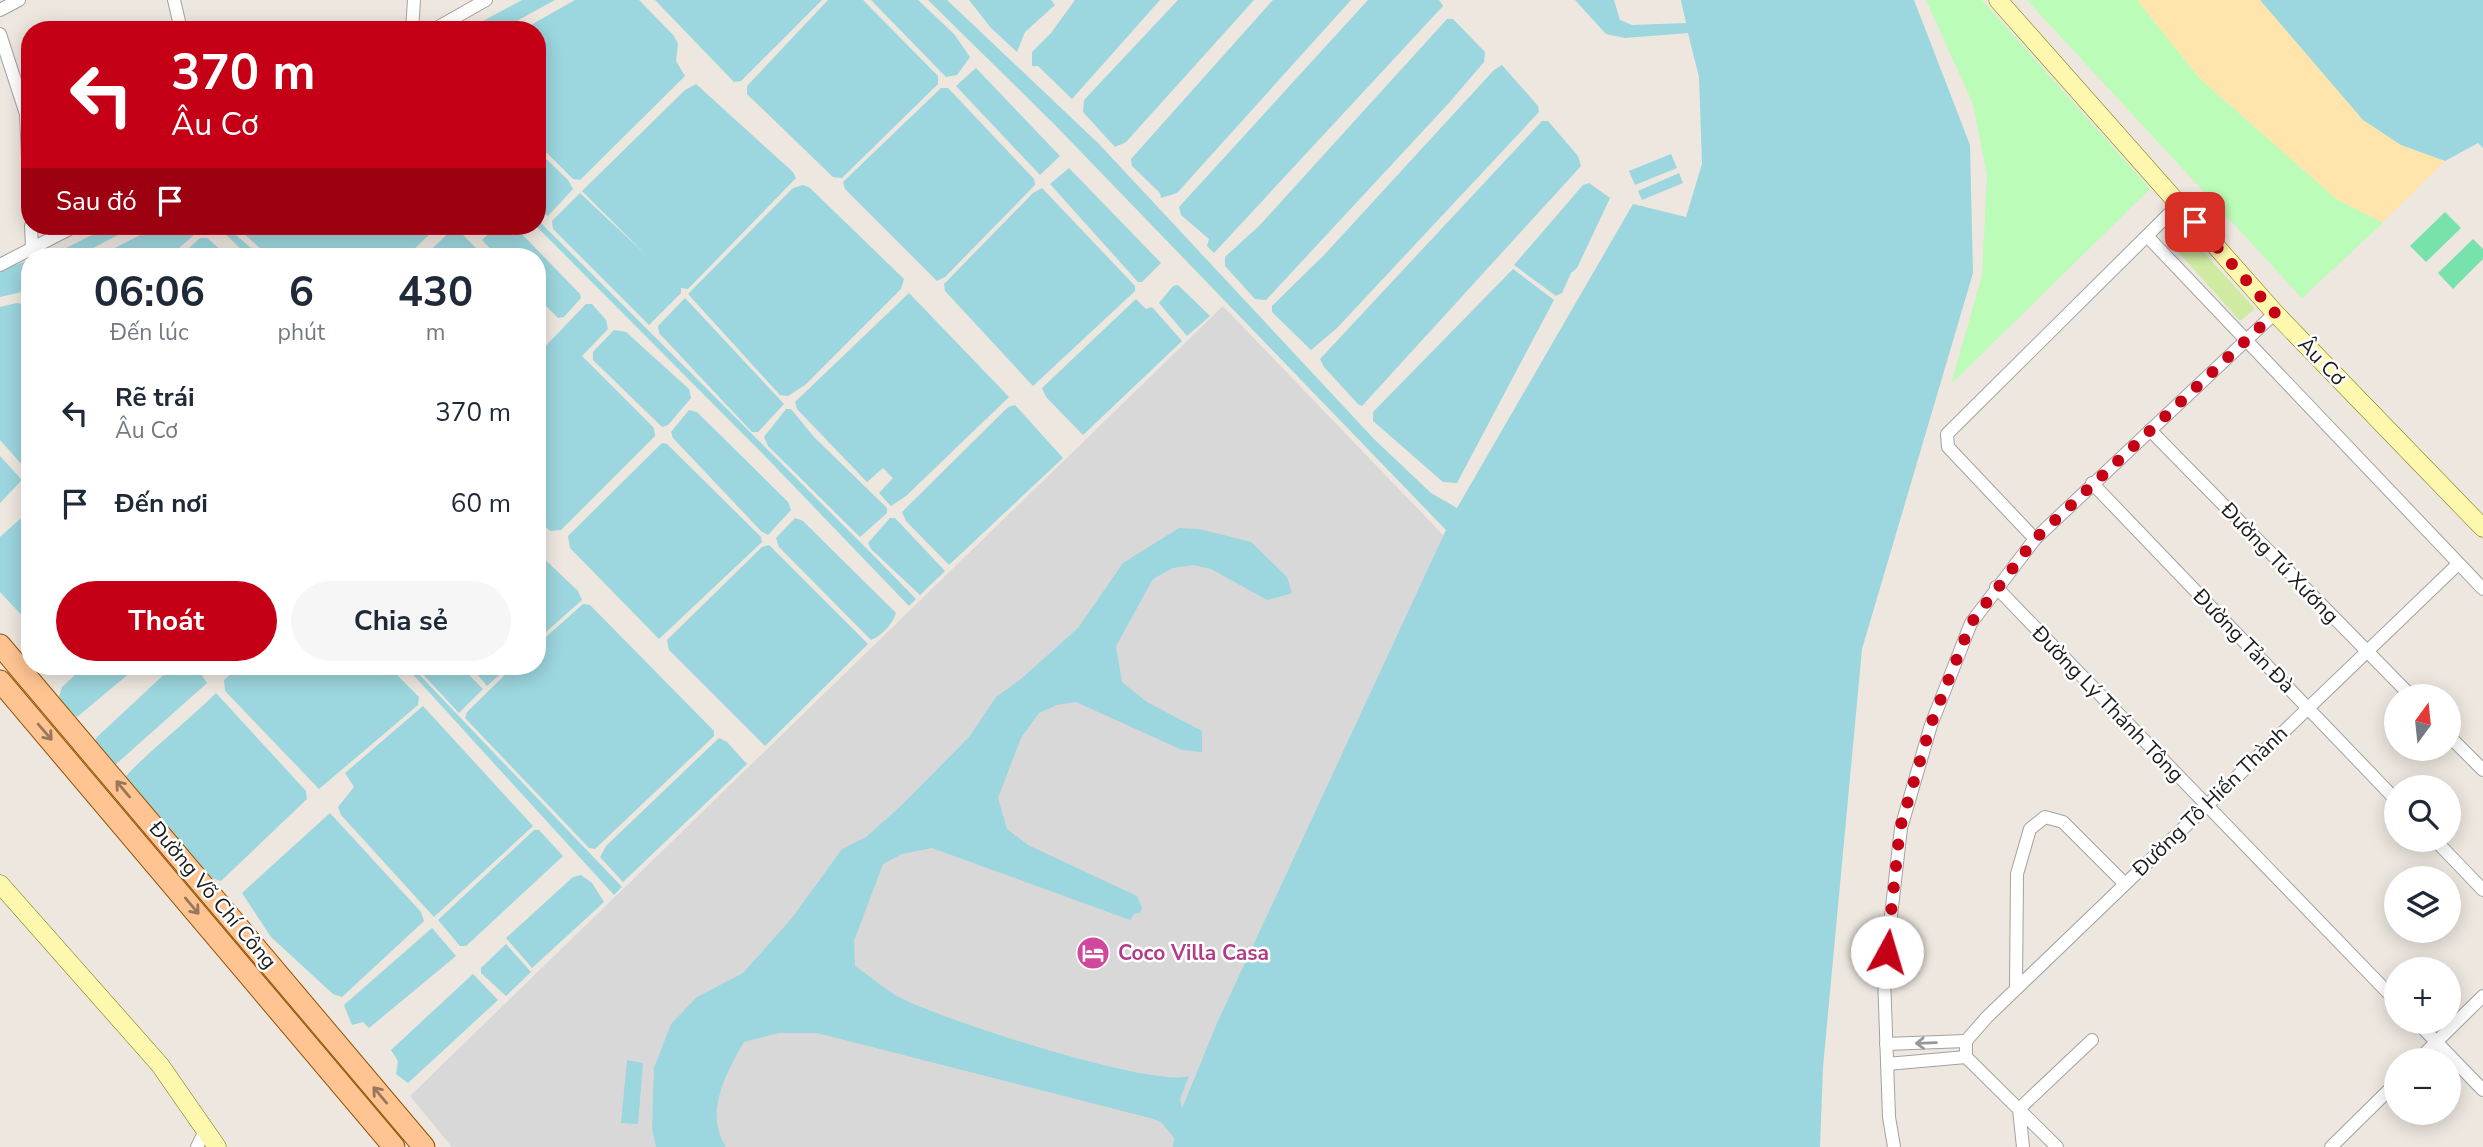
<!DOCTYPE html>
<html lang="vi">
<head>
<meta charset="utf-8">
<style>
  :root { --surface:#fff; --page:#f6f6f7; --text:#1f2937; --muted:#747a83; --accent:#c50016 }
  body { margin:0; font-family:"Nunito Sans",sans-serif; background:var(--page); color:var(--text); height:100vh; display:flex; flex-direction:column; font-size:26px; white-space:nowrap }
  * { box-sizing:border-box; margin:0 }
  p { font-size:23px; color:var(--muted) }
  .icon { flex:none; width:38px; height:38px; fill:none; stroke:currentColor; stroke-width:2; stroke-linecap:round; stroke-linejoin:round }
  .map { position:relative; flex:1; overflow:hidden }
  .drawer { position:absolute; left:21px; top:248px; width:525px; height:427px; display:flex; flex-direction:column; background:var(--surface); border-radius:28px; box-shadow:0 4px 18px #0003 }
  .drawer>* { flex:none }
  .guide { position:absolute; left:21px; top:21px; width:525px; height:214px; border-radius:28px; box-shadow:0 4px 18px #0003; background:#c50016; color:#fff; overflow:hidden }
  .needle { width:46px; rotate:15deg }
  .tools { position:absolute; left:2384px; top:684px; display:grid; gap:14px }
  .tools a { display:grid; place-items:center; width:77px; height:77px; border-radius:50%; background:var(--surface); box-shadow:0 4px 18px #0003; font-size:35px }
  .pin { position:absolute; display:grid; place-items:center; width:60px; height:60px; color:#fff; margin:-30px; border-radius:14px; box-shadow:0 4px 10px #0006 }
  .me { position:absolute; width:77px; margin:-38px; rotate:6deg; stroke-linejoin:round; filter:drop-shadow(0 0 5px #0008) }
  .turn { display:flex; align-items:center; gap:24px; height:147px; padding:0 35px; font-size:32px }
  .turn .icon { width:91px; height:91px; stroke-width:2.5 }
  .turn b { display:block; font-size:49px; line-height:60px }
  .then { display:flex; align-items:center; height:66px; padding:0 35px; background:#0003; gap:14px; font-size:26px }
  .eta { display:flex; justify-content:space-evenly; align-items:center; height:119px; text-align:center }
  .eta b { font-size:42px; font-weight:700; line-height:49px }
  .action { display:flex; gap:14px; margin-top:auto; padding:14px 35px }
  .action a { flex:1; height:80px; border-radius:42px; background:var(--accent); color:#fff; font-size:28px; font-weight:700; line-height:80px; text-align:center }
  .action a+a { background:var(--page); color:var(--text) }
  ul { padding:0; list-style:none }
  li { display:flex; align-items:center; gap:21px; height:91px; padding:0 35px }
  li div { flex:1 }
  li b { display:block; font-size:26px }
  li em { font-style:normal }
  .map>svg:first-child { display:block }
  .residential { fill:#d9d8d8 }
  .grass { fill:#ceeba1 }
  .sand { fill:#ffe5ab }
  .park { fill:#bafcb8 }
  .pitch { fill:#78e2ad }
  .water { fill:#9cd6de }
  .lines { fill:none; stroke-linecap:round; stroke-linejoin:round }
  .street-casing { stroke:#a2a2a2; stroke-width:14 }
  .secondary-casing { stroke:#737300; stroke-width:19 }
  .primary-casing { stroke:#915100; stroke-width:23 }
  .street { stroke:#fff; stroke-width:12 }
  .secondary { stroke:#fdf8ae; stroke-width:18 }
  .primary { stroke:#ffc492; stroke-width:21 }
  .oneway { stroke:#98785c }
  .oneway2 { stroke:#989898 }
  .route { stroke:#c50016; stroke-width:12; stroke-dasharray:0 21.6 }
  .labels { text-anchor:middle; stroke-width:5; stroke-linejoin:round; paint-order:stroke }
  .street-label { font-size:21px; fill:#1b1b1b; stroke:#fff }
  .hotel-label { font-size:21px; font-weight:bold; fill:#b23c85; stroke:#fff; text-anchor:start }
</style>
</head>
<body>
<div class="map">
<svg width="2483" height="1147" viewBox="0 0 2483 1147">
  <rect width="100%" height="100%" fill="#ede7df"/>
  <path class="residential" d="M 1223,306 L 1444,536 L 1217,1023 L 1181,1110 L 1173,1147 L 452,1147 L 410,1096 Z"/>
  <path class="grass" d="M 2188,235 L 2255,309 L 2240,321 L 2174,247 Z"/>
  <path class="sand" d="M 2137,0 L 2260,0 L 2363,120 L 2401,145 L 2445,161 L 2382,223 L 2336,199 L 2199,78 Z"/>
  <g class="park">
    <path d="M 1926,0 L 1982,0 L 2150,189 L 1951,384 L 1982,276 L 1987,175 L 1973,104 Z"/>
    <path d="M 2027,0 L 2137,0 L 2199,78 L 2336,199 L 2383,223 L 2302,298 Z"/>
  </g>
  <g class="pitch">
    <path d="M 2445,212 L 2461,228 L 2426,262 L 2410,246 Z"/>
    <path d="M 2473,239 L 2483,249 L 2483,259 L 2453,289 L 2438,273 Z"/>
  </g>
  <g class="water">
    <path d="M 522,0 L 555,0 L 500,30 L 466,30 Z"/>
    <path d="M 575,0 L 639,0 L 674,36 L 678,44 L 676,61 L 685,76 L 580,180 L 573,179 L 537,143 L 537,30 L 522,30 Z"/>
    <path d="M 655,0 L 822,0 L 741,81 L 734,82 Z"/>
    <path d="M 828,0 L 863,0 L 938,76 L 938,84 L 842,178 L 833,177 L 747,94 L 747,86 Z"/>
    <path d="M 871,0 L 918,0 L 954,34 L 970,57 L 957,75 L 946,77 Z"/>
    <path d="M 928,0 L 947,0 L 1099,144 L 1374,439 L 1431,493 L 1457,508 L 1633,204 L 1686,217 L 1702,164 L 1699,77 L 1688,33 L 1625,38 L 1606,34 L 1575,0 L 1614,0 L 1620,20 L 1632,25 L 1686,23 L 1681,0 L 1914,0 L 1970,145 L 1973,273 L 1862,649 L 1823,1067 L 1820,1147 L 1173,1147 L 1174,1138 L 1162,1123 L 1154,1119 L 817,1033 L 779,1033 L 744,1042 C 726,1073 704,1113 726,1147 L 656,1147 L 652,1129 L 654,1068 L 671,1024 L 697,997 L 743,973 L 792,918 L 842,849 L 866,837 L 902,805 L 969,737 L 996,697 L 1021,679 L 1078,628 L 1123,563 L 1179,528 L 1199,529 L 1251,542 L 1287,577 L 1292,593 L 1267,600 L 1211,569 L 1194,565 L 1173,568 L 1153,579 L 1116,646 L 1122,682 L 1147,702 L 1202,731 L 1202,752 L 1182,750 L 1076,702 L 1057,705 L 1039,713 L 1021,738 L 998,798 L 1007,829 L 1028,845 L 1137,896 L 1142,908 L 1140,913 L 1134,914 L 1130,920 L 932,848 L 902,854 L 883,864 L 854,941 L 855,966 C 870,976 884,989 899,997 C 940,1019 1152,1088 1189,1076 L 1180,1099 L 1182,1108 L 1217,1023 L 1446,530 L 1055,125 Z"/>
    <path d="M 969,0 L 1051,0 L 1055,5 L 1025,32 L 1017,52 L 991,28 Z"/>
    <path d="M 1075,0 L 1160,0 L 1072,99 L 1038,66 L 1032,66 L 1032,52 L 1051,33 Z"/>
    <path d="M 1178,0 L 1254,0 L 1126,142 L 1115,147 L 1083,112 L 1084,100 Z"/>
    <path d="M 1273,0 L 1351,0 L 1177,193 L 1161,198 L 1160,193 L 1132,166 L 1131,159 Z"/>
    <path d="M 1368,0 L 1439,0 L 1443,6 L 1214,253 L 1207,246 L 1209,239 L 1181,215 L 1179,207 Z"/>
    <path d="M 2260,0 L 2483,0 L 2483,148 L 2478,143 L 2445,161 L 2401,145 L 2363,120 Z"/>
    <path d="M 1447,19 L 1453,19 L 1485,52 L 1484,62 L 1448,104 L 1266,300 L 1255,299 L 1225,266 L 1225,257 L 1260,225 Z"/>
    <path d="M 1502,65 L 1538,106 L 1539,112 L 1337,328 L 1311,350 L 1272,312 L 1272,306 L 1325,254 L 1494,70 Z"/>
    <path d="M 976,68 L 1060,156 L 1040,175 L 956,86 Z"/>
    <path d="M 696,84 L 793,172 L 796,178 L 688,289 L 681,288 L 681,293 L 649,325 L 553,229 L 552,221 L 580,193 L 646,255 L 582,191 L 685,90 Z"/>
    <path d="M 941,88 L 948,88 L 1034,179 L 1035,185 L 945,277 L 937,281 L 845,189 L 843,182 Z"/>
    <path d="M 1542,121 L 1548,121 L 1578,156 L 1581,166 L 1362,406 L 1358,404 L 1324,367 L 1320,359 Z"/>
    <path d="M 537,150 L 568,180 L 573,189 L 548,216 L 537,210 Z"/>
    <path d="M 1671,154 L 1677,168 L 1635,185 L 1629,171 Z"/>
    <path d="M 1069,168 L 1161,263 L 1142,282 L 1138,282 L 1050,184 Z"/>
    <path d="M 1679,173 L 1683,183 L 1642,200 L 1638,191 Z"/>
    <path d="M 1589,183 L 1610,198 L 1577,268 L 1571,273 L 1562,293 L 1556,296 L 1514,265 L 1583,185 Z"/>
    <path d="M 803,185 L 810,188 L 904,279 L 901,289 L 805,385 L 788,396 L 780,395 L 688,294 L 793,188 Z"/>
    <path d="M 1042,188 L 1135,286 L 1135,291 L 1033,386 L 945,291 L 944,284 L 1033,193 Z"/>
    <path d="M 537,219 L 876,558 L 916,599 L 909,606 L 761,452 L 536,226 Z"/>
    <path d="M 110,226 L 135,226 L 76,257 L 39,257 L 58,252 Z"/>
    <path d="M 158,226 L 197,228 L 196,233 L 169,257 L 97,257 Z"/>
    <path d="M 217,226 L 226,226 L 261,257 L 249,257 Z"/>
    <path d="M 235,226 L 438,226 L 406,257 L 270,257 Z"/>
    <path d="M 497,226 L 514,226 L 580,294 L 581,298 L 564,317 L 558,318 L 537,297 L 537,257 L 498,257 L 482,240 Z"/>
    <path d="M 452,230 L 460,232 L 485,257 L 423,257 Z"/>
    <path d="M 200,238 L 207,238 L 229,257 L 179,257 Z"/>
    <path d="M 30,260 L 30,290 L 0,297 L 0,270 Z"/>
    <path d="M 1513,269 L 1554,300 L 1457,483 L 1443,482 L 1373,421 L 1373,412 Z"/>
    <path d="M 1178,285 L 1210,316 L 1187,336 L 1159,303 L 1173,286 Z"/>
    <path d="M 909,293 L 1009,397 L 906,496 L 891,506 L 879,493 L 893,478 L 883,468 L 867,482 L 797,409 L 795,402 Z"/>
    <path d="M 685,298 L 784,404 L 758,432 L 752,432 L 659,333 L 658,326 Z"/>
    <path d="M 1136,299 L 1146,309 L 1152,307 L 1182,341 L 1083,435 L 1046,397 L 1042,388 Z"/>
    <path d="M 17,303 L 30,305 L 30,467 L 23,466 L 0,440 L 0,307 Z"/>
    <path d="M 586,304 L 592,304 L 606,320 L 608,329 L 582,356 L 654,428 L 655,436 L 561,530 L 550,531 L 537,518 L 537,355 Z"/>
    <path d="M 614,330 L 626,332 L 689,389 L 691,398 L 668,425 L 662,427 L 593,360 L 593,352 Z"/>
    <path d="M 1015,405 L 1063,458 L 949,565 L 906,521 L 902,512 L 1008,407 Z"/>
    <path d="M 786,409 L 791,409 L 814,437 L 887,508 L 887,513 L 860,537 L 768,446 L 764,437 Z"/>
    <path d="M 689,410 L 697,412 L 788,502 L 791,510 L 768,535 L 761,531 L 673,438 L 671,432 Z"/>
    <path d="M 662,443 L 667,444 L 761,537 L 762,542 L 659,639 L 570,548 L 568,536 Z"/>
    <path d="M 0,456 L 22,480 L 0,503 Z"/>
    <path d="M 30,510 L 30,624 L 0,592 L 0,537 Z"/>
    <path d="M 795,518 L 803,521 L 896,613 C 893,624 881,636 871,640 L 779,547 L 776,538 Z"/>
    <path d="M 890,518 L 895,518 L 945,571 L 920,595 L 871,549 L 868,543 Z"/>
    <path d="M 769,545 L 868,644 L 765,746 L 669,650 L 667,640 L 762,547 Z"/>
    <path d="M 537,552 L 578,591 L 582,600 L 537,640 Z"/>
    <path d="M 583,604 L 590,605 L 714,731 L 714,736 L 595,849 L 589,848 L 465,718 L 467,712 L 513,667 L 537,667 L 537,645 Z"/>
    <path d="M 84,667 L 137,667 L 77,717 L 58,700 L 62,687 Z"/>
    <path d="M 172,667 L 196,667 L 207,683 L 114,766 L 95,748 L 96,738 Z"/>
    <path d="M 239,667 L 389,667 L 419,697 L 418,705 L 319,789 L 225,691 L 224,680 Z"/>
    <path d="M 406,667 L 412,667 L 622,887 L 614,895 Z"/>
    <path d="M 416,667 L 461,667 L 483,689 L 459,713 Z"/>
    <path d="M 471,667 L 508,667 L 487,686 Z"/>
    <path d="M 216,693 L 306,791 L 307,799 L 221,881 L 212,878 L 124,778 C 153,747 186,723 216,693 Z"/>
    <path d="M 423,706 L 533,826 L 434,917 L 341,815 L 338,807 L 354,787 L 345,773 Z"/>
    <path d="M 719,738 L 727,742 L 747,764 L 623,882 L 600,857 L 606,846 Z"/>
    <path d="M 330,813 L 421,912 L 424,921 L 342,997 L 333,994 L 271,937 L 242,893 Z"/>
    <path d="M 534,830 L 539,830 L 563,856 L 466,946 L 460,946 L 438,920 Z"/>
    <path d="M 581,875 L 592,883 L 604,902 L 532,968 L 506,938 L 573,877 Z"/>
    <path d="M 432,928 L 456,956 L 369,1028 L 363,1022 L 352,1025 L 344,1005 Z"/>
    <path d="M 506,944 L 531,972 L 506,996 L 481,973 L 481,968 Z"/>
    <path d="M 473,974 L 498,1000 L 408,1083 L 396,1074 L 398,1061 L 391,1050 Z"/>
    <path d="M 627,1060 L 643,1063 L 638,1124 L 621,1123 Z"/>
  </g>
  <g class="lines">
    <defs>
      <g id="street">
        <path d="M 174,0 L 181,30"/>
        <path d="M 0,10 L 19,0"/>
        <path d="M 412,30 L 414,0"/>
        <path d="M 433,30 L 486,0"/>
        <path d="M 0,34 L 26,114 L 30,201"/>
        <path d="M 31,226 L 32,247"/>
        <path d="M 2147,236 L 2483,589"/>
        <path d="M 0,265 L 75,226"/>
        <path d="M 2150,430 L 2411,696"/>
        <path d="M 2092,483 L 2396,800"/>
        <path d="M 2035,539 L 1948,447 L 1947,434 L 2179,204"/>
        <path d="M 1996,587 L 2396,1001"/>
        <path d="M 2448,735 L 2483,770"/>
        <path d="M 2435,840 L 2483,890"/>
        <path d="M 2016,988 L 2017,874 L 2030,829 L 2045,817 L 2063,822 L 2124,883"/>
        <path d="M 2417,1022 L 2483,1090"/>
        <path d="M 1886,1044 L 1966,1041"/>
        <path d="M 1966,1057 L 1966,1041 L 1987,1017 L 2458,564"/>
        <path d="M 1966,1057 L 2057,1147"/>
        <path d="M 2418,1060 L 2483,996"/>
        <path d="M 1887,1064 L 1966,1057"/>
        <path d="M 197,1147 L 204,1133"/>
        <path d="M 1894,1147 L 1889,1117 L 1884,977 L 1901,828 L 1931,725 L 1971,623 L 2035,539 L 2275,313"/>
        <path d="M 2023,1147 L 2019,1109 L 2092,1040"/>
        <path d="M 2331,1147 L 2396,1083"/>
      </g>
      <g id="secondary">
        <path d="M 1998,0 L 2275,313 L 2483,528"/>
        <path d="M 0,884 L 160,1065 L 217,1147"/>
      </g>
      <g id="primary">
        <path d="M 0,645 L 424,1147"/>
        <path d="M 0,681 L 394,1147"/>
      </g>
    </defs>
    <use href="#street" class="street-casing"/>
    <use href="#secondary" class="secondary-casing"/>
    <use href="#primary" class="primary-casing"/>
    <use href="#street" class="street"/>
    <use href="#secondary" class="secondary"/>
    <use href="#primary" class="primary"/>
  </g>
  <defs><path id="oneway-shaft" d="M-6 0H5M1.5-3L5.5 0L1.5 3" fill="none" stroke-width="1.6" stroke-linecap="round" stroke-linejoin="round" transform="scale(1.75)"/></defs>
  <g class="oneway">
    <use href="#oneway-shaft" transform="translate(45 732) rotate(49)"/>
    <use href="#oneway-shaft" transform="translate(123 789) rotate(-130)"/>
    <use href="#oneway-shaft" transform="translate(192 906) rotate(50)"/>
    <use href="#oneway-shaft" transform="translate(380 1095) rotate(-130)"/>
  </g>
  <use class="oneway2" href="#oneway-shaft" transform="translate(1926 1043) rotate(178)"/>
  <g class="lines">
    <path class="route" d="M 1887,952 L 1900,828 L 1931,724 L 1971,623 L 2035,539 L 2275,313 L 2195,222"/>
  </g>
  <defs>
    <symbol id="hotel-disc" viewBox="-11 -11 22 22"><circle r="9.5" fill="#d1479c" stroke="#fff"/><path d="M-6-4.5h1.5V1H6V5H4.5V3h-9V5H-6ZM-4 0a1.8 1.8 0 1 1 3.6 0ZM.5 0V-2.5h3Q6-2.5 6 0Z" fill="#fff"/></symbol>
  </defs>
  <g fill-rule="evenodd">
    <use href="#hotel-disc" x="1074" y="934" width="38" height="38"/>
  </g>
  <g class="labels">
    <g class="street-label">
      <text transform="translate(2322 361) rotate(46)" y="7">Âu Cơ</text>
      <text transform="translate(2280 563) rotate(46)" y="7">Đường Tú Xương</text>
      <text transform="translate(2244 641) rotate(46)" y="7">Đường Tản Đà</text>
      <text transform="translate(2108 704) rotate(46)" y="7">Đường Lý Thánh Tông</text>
      <text transform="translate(2210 801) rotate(-44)" y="7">Đường Tô Hiến Thành</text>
      <text transform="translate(213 895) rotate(50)" y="7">Đường Võ Chí Công</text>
    </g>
    <g class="hotel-label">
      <text x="1118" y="960">Coco Villa Casa</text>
    </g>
  </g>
</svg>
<div class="tools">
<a><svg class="needle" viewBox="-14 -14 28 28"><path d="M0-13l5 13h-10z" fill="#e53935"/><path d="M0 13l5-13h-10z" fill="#747a83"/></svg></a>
<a><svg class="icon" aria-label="search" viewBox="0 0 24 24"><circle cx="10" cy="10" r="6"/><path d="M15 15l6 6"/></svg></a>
<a><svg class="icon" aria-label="layers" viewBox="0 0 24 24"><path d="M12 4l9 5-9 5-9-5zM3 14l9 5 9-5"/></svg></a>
<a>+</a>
<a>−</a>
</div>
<div class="pin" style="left:2195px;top:222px;background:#d93025"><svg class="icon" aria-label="arrive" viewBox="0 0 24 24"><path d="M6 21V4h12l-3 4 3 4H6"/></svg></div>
<svg class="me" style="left:1887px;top:952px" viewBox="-20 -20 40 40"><circle r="19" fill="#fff"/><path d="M0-13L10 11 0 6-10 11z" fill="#c50016"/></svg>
<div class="guide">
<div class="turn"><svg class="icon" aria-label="left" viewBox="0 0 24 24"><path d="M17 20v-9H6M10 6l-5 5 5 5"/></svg><div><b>370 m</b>Âu Cơ</div></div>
<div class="then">Sau đó<svg class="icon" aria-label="arrive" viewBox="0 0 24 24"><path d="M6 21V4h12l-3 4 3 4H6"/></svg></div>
</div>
<section class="drawer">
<div class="eta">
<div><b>06:06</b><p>Đến lúc</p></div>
<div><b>6</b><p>phút</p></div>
<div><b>430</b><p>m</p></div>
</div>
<ul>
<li><svg class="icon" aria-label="left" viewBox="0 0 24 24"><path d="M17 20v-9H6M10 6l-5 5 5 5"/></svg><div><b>Rẽ trái</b><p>Âu Cơ</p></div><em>370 m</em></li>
<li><svg class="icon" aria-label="arrive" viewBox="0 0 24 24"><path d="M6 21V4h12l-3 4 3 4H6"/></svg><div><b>Đến nơi</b></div><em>60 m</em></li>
</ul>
<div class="action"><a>Thoát</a><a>Chia sẻ</a></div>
</section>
</div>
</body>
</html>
